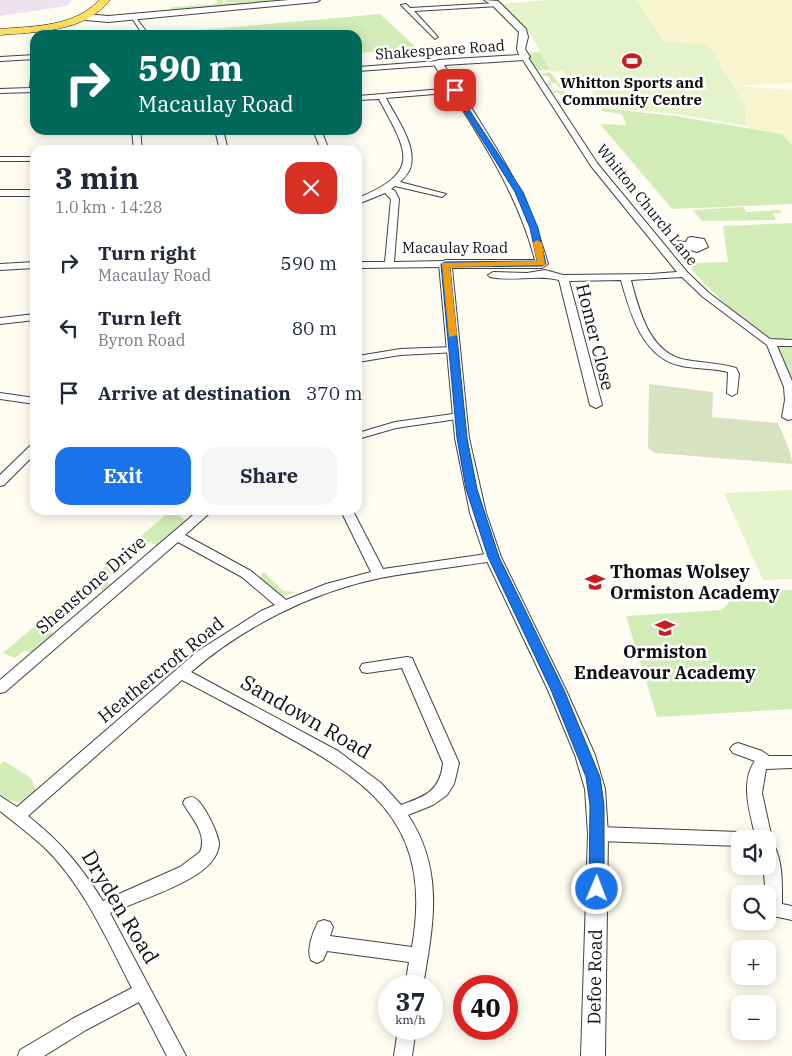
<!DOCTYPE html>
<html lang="en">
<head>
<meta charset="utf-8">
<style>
  :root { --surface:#fff; --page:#f6f6f7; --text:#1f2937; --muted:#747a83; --accent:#1a73e8 }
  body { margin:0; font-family:"IBM Plex Serif",serif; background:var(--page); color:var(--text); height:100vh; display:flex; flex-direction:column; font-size:19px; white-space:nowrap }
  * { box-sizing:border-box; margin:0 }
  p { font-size:16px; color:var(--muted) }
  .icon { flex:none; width:28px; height:28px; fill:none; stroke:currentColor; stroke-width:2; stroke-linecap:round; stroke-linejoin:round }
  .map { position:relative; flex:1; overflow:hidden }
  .side { position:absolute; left:30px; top:145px; width:332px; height:370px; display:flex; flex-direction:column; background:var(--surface); border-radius:15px; box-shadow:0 2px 12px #0003 }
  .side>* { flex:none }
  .hud { position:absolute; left:30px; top:30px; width:332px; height:105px; border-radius:15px; box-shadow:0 2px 12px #0003; background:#00695c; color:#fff; overflow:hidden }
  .buttons { position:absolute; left:731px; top:830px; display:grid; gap:10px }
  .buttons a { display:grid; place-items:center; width:45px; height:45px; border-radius:10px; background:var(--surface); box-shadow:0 2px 12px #0003; font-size:25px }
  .speed { position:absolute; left:378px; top:975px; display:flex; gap:10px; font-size:25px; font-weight:700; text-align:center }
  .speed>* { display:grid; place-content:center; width:65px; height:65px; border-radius:50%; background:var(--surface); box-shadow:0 2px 12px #0003; line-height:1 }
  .speed small { font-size:12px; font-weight:400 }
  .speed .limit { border:8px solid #d22; background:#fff; color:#111 }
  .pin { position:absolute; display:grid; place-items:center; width:42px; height:42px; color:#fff; margin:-21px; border-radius:10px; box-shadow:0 2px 8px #0006 }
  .me { position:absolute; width:55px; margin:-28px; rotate:1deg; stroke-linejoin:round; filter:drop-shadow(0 0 4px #0008) }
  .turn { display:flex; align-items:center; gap:18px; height:105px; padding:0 25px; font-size:22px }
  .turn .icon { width:65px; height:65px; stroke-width:2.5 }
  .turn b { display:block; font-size:35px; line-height:42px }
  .round { display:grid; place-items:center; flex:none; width:52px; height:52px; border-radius:15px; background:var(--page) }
  .overview { display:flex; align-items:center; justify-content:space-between; height:85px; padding:0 25px }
  h1 { font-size:30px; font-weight:700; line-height:38px }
  .button { display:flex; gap:10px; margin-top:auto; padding:10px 25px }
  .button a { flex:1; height:58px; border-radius:15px; background:var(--accent); color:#fff; font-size:20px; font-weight:700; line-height:58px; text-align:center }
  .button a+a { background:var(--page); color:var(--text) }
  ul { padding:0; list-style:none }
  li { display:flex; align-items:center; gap:15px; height:65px; padding:0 25px }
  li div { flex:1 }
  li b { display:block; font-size:19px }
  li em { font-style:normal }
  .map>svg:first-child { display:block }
  .industrial { fill:#ede3ee }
  .farmland { fill:#f7f5cf }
  .green { fill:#d2ecb8 }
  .cemetery { fill:#d7e3c0 }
  .pitch { fill:#e4f3ca }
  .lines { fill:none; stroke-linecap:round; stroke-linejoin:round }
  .minor-casing { stroke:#424242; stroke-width:2 }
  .tertiary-casing { stroke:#424242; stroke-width:2 }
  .primary-casing { stroke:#202020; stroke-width:1 }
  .minor { fill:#fff; fill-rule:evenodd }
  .tertiary { fill:#fff; fill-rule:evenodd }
  .primary { fill:#ffdd61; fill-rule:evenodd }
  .route { fill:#1a73e8; stroke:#114b97 }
  .slow { fill:#f59e0b }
  .labels { text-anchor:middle; stroke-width:5; stroke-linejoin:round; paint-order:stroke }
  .far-street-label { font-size:15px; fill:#0f0f0f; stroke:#fff }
  .far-poi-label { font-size:15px; font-weight:bold; fill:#0f0f0f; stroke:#fff }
  .street-label { font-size:18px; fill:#0f0f0f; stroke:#fff }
  .poi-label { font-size:18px; font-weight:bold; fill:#0f0f0f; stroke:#fff; text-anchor:start }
  .near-street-label { font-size:21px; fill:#0f0f0f; stroke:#fff }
</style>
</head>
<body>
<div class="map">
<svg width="792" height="1056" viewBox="0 0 792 1056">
  <rect width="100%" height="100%" fill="#fffdf1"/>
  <path class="industrial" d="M 0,0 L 72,0 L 67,6 L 0,16 Z"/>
  <path class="farmland" d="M 637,0 L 792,0 L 792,83 L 740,86 L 792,90 L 792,145 L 781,134 L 748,129 L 745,106 L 664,42 Z"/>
  <g class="green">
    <path d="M 217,0 L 223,0 L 222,5 L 223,3 L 240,3 L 225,2 L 225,0 L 287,0 L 168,11 L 172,7 L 217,4 Z"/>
    <path d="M 380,14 L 417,48 L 358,53 L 358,35 L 179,35 L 179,32 Z"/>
    <path d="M 540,52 L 550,70 L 536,70 L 526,53 Z"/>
    <path d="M 550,72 L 576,106 L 560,106 L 556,101 L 564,100 L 559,93 L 551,93 L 548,90 L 562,91 L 556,83 L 551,83 L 552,86 L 546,86 L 545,83 L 552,82 L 548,76 L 538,74 Z"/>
    <path d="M 602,108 L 675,116 L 782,134 L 792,145 L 792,204 L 672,209 L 600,124 L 626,125 L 622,114 L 601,111 Z"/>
    <path d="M 743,207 L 746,212 L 779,210 L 782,213 L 773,213 L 776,220 L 702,221 L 693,210 Z"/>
    <path d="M 792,223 L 792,340 C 787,340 781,342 776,341 C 756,336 702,283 688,265 L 689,263 L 728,262 L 723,226 Z"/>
    <path d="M 792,345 L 792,389 L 776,349 L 781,346 Z"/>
    <path d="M 168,513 L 179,515 L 188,522 L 160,547 L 150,542 L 146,546 L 135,541 Z"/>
    <path d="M 131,544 L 142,549 L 105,581 L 115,586 L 108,592 L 86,582 Z"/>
    <path d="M 264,572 L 283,591 L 295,592 L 282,597 L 259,577 Z"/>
    <path d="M 82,586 L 104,595 L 92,592 L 79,603 L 68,598 Z"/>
    <path d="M 792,590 L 792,709 L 657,717 L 626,616 L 722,610 L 738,592 Z"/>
    <path d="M 66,599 L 77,605 L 50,627 L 39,622 Z"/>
    <path d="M 38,623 L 57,636 L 35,655 L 25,650 L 15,658 L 3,653 Z"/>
    <path d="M 4,761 L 31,778 L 37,792 C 24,803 16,806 0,795 L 0,765 Z"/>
  </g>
  <path class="cemetery" d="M 649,384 L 713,392 L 712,417 L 778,423 C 783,436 792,451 792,464 L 655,453 L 648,448 Z"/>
  <g class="pitch">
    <path d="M 550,0 L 637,0 L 664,42 L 708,44 L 745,106 L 747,126 L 677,114 L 601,107 L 587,81 L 571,81 L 563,71 L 551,72 L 529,31 L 500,4 Z"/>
    <path d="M 792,490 L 792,579 L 763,580 L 724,493 Z"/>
  </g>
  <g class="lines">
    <defs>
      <g id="minor">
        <path d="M 497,3 L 499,6 L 414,11 L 437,36 L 438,37 L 435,39 L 401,5 L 406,4 L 410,8 Z"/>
        <path d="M 130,15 L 134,15 L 149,35 L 143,35 Z"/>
        <path d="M 35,55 L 35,59 L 0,61 L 0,57 Z"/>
        <path d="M 523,56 L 527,56 L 597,163 L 687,272 L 709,293 L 770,339 L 792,340 L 792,346 L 777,346 L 792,381 L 792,419 L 788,420 L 782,417 L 785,400 L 784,387 L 767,345 L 703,297 L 682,277 L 631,280 C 639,311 650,354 686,360 C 703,363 719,363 736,368 L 739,374 L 737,393 L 732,396 L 727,393 L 728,372 C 713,368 697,369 682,366 C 643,359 630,313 621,280 L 569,281 L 602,405 L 596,408 L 590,405 L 559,280 C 536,274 513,282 490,277 L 488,275 L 493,272 L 527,273 L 545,270 L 563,275 L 651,274 L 677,272 L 591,166 L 521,57 Z"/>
        <path d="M 438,61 L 442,63 L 441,65 L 358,71 L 358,67 Z"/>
        <path d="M 35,75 L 35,92 L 0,93 L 0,89 L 30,88 L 31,77 Z"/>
        <path d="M 455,88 L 459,90 L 458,92 L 386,98 C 396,118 418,146 410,169 C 408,174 404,178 400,182 L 446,194 L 442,197 L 395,186 L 391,189 L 395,191 L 399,199 L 394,262 L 445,261 L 450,264 L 445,267 L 358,268 L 358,262 L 385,262 L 391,199 L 385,193 L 358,204 L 358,198 C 423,171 407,152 379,99 L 358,100 L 358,96 Z"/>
        <path d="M 132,130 L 140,130 L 142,150 L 134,150 Z"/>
        <path d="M 215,130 L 223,130 L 228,150 L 220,150 Z"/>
        <path d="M 313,130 L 321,130 L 329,150 L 321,150 Z"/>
        <rect x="0" y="157" width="35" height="4"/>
        <rect x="0" y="190" width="35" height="6"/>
        <path d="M 691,237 L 704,239 L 708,247 L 697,252 L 671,244 L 676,241 L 686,242 L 688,238 Z"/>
        <path d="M 35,262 L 35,268 L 0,270 L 0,264 Z"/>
        <path d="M 35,314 L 35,320 L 0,324 L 0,318 Z"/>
        <path d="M 453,347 L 458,350 L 457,352 L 400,355 L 358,362 L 358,356 L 400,349 Z"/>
        <path d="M 0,393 L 35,398 L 35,404 L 0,399 Z"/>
        <path d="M 460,413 L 464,414 L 466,416 L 464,418 L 396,428 L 358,439 L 358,433 L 395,422 Z"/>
        <path d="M 35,444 L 35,454 L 4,485 L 0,486 L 0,475 L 31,445 Z"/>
        <path d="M 199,510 L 213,510 L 185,535 L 251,571 L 286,600 L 326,584 L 371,572 L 342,513 L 345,510 L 352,510 L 354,513 L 383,569 L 493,553 L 499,557 L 493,561 C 455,567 417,571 380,578 C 312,592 243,627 191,672 L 338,751 L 381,783 L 401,805 C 426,796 440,791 443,763 L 402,668 L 367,673 L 362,672 L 360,668 L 362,664 L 367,663 L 407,657 L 412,658 L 459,763 L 454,784 L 447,795 L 433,805 L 408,815 C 445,871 433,925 423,986 L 405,986 L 409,962 L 327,951 L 323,960 L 317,963 L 311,960 C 306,950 313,932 318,922 L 324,920 L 330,922 L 333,927 L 330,936 L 412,947 C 432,832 380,787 286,736 C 252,717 217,698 182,680 L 28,816 C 61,842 80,865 103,901 L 180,867 L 200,852 C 208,834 191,817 183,803 L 185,799 C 189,797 193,796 196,799 C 204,804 218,833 219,843 C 219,853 212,863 204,869 C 184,886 136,902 110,913 L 186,1056 L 167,1056 L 139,1002 L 86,1030 L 44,1056 L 18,1056 L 20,1050 L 74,1018 L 132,988 C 107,940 84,886 45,848 C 31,835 15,823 0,811 L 0,796 L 17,807 L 198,651 L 261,611 L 275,605 L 242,577 L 178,542 L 5,692 L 0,693 L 0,680 Z"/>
        <path d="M 738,743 L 762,751 L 769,756 L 792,756 L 792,768 L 766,769 L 762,793 L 772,839 L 769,844 L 774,845 C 783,863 782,885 782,904 L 792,906 L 792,920 L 768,915 L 768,894 L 766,894 L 763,866 L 768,866 L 768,839 L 756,839 C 751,816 739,783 755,761 L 733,753 L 730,749 L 733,745 Z"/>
        <path d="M 598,827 L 740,832 L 746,834 L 748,839 L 740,839 L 740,846 L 598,841 L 592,839 L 590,834 L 592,829 Z"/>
        <path d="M 398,1029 L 416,1029 L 412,1056 L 394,1056 Z"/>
      </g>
      <g id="tertiary">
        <path d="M 289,0 L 320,0 L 316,2 L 108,22 L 86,20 L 82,17 L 86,14 L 108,16 Z"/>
        <path d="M 484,0 L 498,1 L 526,29 L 528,37 L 525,49 L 530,57 L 525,60 L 444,65 C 485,130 528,190 548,264 L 542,268 L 452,268 L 469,438 L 486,513 L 501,557 L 566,690 L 595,755 L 605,789 L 608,834 L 605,1056 L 581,1056 L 588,834 L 585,789 L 575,755 L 548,690 L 485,557 L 470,513 L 455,438 L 439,264 L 445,260 L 535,260 C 516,187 473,127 433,63 L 438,60 L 519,55 L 517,49 L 519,32 L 492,5 Z"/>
      </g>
      <path id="primary" d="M 99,0 L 110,0 C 86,32 37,32 0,35 L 0,29 C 34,26 75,27 99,0 Z"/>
    </defs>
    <use href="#minor" class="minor-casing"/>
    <use href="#tertiary" class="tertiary-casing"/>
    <use href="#primary" class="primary-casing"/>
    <use href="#minor" class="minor"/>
    <use href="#tertiary" class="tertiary"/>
    <use href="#primary" class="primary"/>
  </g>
  <path class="route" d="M 455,88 L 523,192 L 538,228 L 546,264 L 542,266 L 450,267 L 467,438 L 477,489 L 499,557 L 564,690 L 600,777 L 604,805 L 604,889 L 602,894 L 597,896 L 591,894 L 589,889 L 590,805 L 586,777 L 551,690 L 488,557 L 466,489 L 457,438 L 441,264 L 445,262 L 537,261 L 530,228 L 515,192 L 451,90 Z"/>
  <path class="slow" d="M 537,240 L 542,243 L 545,265 L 450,267 L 457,335 L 449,337 L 442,263 L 537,261 L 533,243 Z"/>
  <defs>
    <symbol id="stadium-bare" viewBox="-9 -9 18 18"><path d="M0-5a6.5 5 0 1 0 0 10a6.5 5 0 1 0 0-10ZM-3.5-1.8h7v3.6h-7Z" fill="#c81e21" stroke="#fff" stroke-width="2.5" paint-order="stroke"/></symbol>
    <symbol id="school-bare" viewBox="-9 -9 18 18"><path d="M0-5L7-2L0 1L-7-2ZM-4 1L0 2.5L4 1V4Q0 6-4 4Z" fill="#c81e21" stroke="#fff" stroke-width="2.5" paint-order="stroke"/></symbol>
  </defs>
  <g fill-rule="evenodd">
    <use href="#stadium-bare" x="618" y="47" width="28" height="28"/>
    <use href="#school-bare" x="581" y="568" width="28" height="28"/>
    <use href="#school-bare" x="651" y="614" width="28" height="28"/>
  </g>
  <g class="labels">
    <g class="far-street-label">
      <text transform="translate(440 50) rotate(-4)" y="5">Shakespeare Road</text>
      <text transform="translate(647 205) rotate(51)" y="5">Whitton Church Lane</text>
      <text x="455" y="253">Macaulay Road</text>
    </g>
    <g class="far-poi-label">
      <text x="632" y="88">Whitton Sports and<tspan x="632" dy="17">Community Centre</tspan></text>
    </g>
    <g class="street-label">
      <text transform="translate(595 337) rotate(76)" y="6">Homer Close</text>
      <text transform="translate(91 585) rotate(-41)" y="6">Shenstone Drive</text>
      <text transform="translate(161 670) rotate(-39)" y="6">Heathercroft Road</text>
      <text transform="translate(595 977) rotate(-89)" y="6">Defoe Road</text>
    </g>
    <g class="poi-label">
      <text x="610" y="578">Thomas Wolsey<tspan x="610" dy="21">Ormiston Academy</tspan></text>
      <text x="665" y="658" text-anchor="middle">Ormiston<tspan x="665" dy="21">Endeavour Academy</tspan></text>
    </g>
    <g class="near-street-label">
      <text transform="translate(306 717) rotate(30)" y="7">Sandown Road</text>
      <text transform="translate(120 907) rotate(59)" y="7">Dryden Road</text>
    </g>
  </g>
</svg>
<div class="buttons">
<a><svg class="icon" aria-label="sound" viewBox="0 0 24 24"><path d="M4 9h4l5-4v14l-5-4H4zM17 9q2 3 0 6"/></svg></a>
<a><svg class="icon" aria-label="search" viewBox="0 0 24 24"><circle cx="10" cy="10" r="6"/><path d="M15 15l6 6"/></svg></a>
<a>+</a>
<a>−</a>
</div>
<div class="speed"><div>37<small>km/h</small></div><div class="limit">40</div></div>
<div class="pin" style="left:455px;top:90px;background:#d93025"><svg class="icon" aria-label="arrive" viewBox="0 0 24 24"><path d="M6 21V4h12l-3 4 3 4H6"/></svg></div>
<svg class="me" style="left:597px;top:889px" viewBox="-20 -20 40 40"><circle r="17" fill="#1a73e8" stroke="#fff" stroke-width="3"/><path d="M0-11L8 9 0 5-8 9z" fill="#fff"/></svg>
<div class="hud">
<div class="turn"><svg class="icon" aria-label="right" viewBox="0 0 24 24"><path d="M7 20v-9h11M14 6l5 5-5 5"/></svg><div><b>590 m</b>Macaulay Road</div></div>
</div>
<section class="side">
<div class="overview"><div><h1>3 min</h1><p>1.0 km · 14:28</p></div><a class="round" style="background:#d93025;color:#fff"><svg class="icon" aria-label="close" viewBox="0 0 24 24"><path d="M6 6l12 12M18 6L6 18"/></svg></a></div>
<ul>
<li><svg class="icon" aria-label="right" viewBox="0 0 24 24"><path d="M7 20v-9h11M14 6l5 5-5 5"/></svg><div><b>Turn right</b><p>Macaulay Road</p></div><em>590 m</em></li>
<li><svg class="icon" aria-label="left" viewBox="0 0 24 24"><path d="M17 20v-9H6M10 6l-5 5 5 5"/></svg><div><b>Turn left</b><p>Byron Road</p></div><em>80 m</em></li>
<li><svg class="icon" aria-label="arrive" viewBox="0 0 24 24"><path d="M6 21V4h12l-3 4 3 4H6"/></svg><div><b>Arrive at destination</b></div><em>370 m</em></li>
</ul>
<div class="button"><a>Exit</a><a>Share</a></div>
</section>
</div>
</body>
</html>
